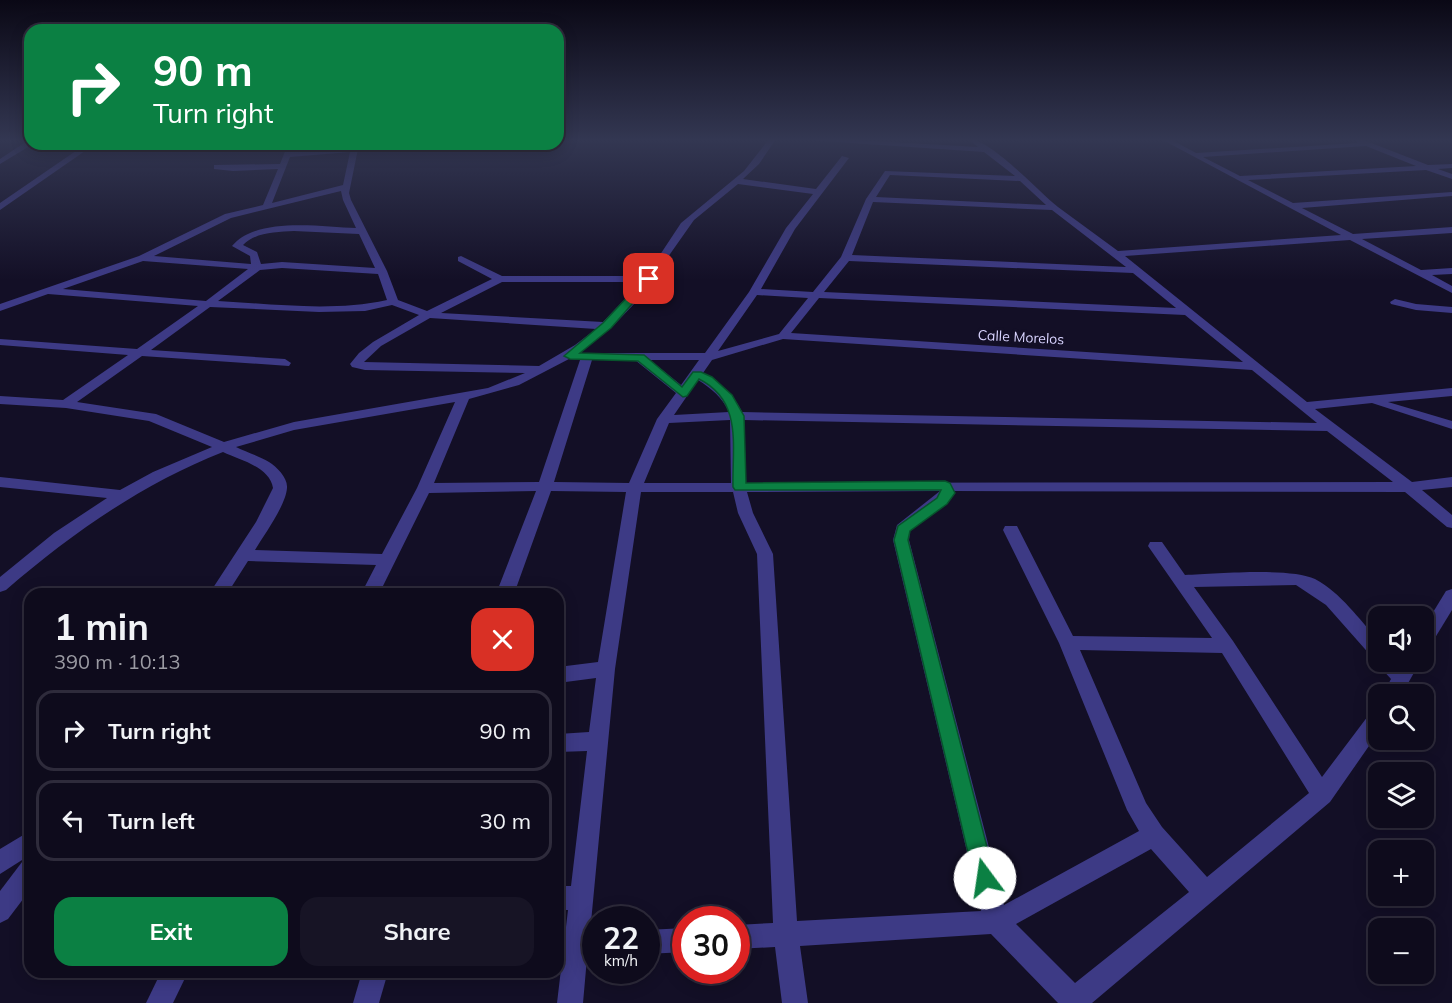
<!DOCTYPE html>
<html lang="en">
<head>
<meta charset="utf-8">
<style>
  :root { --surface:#0e0b1c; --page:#171425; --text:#f1f3f6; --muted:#9b9ba3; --line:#2e2b3b; --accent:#0b8043 }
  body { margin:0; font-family:Mulish,sans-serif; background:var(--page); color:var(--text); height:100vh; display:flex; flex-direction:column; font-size:22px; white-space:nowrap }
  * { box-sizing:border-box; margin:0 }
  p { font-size:20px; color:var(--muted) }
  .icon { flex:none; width:33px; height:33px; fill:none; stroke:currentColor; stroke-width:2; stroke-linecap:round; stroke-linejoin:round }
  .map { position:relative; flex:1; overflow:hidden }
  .panel { position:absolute; left:24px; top:588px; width:540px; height:390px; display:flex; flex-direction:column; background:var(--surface); border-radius:18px; box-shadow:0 3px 15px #0003,0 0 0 2px var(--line) }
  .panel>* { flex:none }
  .banner { position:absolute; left:24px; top:24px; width:540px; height:126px; border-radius:18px; box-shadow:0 3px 15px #0003,0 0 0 2px var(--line); background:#0b8043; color:#fff; overflow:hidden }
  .buttons { position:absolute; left:1368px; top:606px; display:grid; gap:12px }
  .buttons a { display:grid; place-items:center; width:66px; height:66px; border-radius:12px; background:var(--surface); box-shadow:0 3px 15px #0003,0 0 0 2px var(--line); font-size:30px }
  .speed { position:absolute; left:582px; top:906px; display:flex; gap:12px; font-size:30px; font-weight:700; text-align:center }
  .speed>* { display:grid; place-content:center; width:78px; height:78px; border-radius:50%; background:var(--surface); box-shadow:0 3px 15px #0003,0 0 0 2px var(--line); line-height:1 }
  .speed small { font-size:15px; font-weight:400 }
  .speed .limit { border:9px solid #d22; background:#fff; color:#111 }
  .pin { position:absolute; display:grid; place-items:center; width:51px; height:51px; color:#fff; margin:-26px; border-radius:12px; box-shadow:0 3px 9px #0006 }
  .me { position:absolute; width:66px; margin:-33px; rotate:346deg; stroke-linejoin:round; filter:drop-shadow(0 0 4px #0008) }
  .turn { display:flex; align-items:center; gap:21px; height:126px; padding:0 30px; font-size:27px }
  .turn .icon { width:78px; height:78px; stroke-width:2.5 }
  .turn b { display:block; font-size:42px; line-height:51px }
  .round { display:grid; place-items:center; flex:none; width:63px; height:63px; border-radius:18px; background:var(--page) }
  .headline { display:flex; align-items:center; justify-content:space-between; height:102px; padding:0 30px }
  h1 { font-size:36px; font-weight:700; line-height:45px }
  .cta { display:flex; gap:12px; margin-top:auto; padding:12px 30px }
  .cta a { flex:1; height:69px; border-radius:18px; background:var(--accent); color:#fff; font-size:24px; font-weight:700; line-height:69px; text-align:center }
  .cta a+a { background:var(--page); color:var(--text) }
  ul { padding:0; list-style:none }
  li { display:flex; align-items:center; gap:18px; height:81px; margin:0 12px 9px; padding:0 18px; border:3px solid var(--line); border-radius:18px }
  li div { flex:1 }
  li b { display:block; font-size:22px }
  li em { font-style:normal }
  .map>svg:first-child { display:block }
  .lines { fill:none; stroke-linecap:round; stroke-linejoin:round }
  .minor { fill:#3d3a85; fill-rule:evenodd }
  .route { fill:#0b8043; stroke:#07532c; stroke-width:1.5 }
  .labels { text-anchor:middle; stroke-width:6; stroke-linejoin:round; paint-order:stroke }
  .far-street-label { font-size:14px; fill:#d9d4ff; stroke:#130f26 }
</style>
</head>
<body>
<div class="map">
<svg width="1452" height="1003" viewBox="0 0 1452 1003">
  <rect width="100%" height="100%" fill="#130f26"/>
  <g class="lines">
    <g class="minor">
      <path d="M 769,139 L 776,139 L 759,164 L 743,179 L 816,189 L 842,156 L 849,158 L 795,229 L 761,289 L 813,292 L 841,257 L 866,199 L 885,171 L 1015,176 L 984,152 L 792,139 L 839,139 L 978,147 L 968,139 C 991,139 1038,191 1058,207 C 1078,222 1098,236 1118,251 L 1341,235 L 1161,139 L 1170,139 L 1196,153 L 1357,143 L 1356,139 L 1361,139 L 1428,165 L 1452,164 L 1452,168 L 1438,169 L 1452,174 L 1452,179 L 1426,170 L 1248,180 L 1293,203 L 1452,192 L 1452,196 L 1302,208 L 1353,234 L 1452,227 L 1452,233 L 1362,239 L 1421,270 L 1452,268 L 1452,274 L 1432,275 L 1452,286 L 1452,293 L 1350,240 L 1125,256 L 1307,402 L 1452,388 L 1452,396 L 1388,402 L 1452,421 L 1452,429 L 1372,403 L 1315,409 L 1412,482 L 1452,477 L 1452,487 L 1422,490 L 1452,515 L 1452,528 L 1447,527 L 1405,492 L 955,491 L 951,499 L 910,531 L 909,540 L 1004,905 L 1139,831 L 1127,810 L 1059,643 L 1003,530 L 1005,526 L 1017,526 L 1073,636 L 1212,638 L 1148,546 L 1150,542 L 1162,542 L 1185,575 C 1216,574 1290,567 1315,579 C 1341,593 1359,619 1378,640 L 1378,659 L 1372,657 L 1326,605 L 1296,585 L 1194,587 L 1233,641 L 1322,777 L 1371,712 L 1378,709 L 1378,733 L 1330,802 L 1092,1003 L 1058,1003 L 991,934 L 800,946 L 808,1003 L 782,1003 L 775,947 L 736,949 L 736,925 L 773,923 L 757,554 L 738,513 L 733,492 L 641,492 L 615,669 L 590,933 L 596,933 L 596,957 L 587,958 L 583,1003 L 557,1003 L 568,910 L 558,910 L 558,886 L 571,886 L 587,751 L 558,752 L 558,734 L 589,732 L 596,678 L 558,683 L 558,667 L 598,662 L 626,492 L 551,491 L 514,594 L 496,594 L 536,491 L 429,493 L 379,594 L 361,594 L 376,565 L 248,561 L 227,594 L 209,594 L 256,522 L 273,488 C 270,467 240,460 223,452 C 142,484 72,533 6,590 L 0,592 L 0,577 L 54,533 L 107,498 L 0,487 L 0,477 L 120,490 L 153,472 L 212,447 L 149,421 L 66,408 L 0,404 L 0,396 L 63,400 L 128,355 L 0,345 L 0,339 L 137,349 L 198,306 L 48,294 L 0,311 L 0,304 L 139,256 L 225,214 L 263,205 L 278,169 L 233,171 L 214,169 L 214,165 L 280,164 L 288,144 L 296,144 L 292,152 L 351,147 L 351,144 L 359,144 L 349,193 L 351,200 L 387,271 L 398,300 L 427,311 L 492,279 L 458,261 L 458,257 L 461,256 L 502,276 L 646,276 L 681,223 L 744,171 ZM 1366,146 L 1416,166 L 1240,176 L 1203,157 ZM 350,152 L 343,185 L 272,203 L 290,157 ZM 890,175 L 1020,181 L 1046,205 L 876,197 ZM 738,184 L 813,194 L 786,228 L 749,292 L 705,353 L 580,353 L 611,328 L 637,301 L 694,220 ZM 341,191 L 343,200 L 356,228 C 321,227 257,216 232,246 L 250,256 L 251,264 L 154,256 L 231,218 ZM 873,202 L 1052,210 L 1126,267 L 852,255 ZM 294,231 L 359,234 L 375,268 L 282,262 L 261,264 L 257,252 L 243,245 C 256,232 276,232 294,231 ZM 143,261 L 248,269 L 206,301 L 63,289 ZM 849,261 L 1133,273 L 1176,308 L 824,292 ZM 282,268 L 378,274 L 387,300 C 332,312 274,304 218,301 L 260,270 ZM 502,282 L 641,282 L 603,322 L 441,313 ZM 757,295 L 808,298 L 779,334 L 718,351 ZM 819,298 L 1185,315 L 1243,362 L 791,333 ZM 392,305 L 419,315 L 373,342 L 359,353 L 350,364 L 352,367 L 365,370 L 525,373 L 488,388 L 294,422 L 224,442 L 156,414 L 77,402 L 142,356 L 289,366 L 291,363 L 285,359 L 151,350 L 210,307 L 319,312 L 365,311 ZM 430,318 L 596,329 L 575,345 L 539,366 L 364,362 L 381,346 ZM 783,339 L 1252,370 L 1317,423 L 742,412 C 733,393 720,383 703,373 L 712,360 ZM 569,359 L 580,360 L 539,482 L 434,483 L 469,399 L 519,385 ZM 592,360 L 635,360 L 676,393 L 657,419 L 629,483 L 554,482 ZM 650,360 L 699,360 L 681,385 ZM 698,380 C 712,389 722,397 729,412 L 674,415 ZM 455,402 L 417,488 L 382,554 L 255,550 C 264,535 286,505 287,488 C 288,478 277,467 269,462 C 259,456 246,452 236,447 L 294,430 ZM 730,420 L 731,483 L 644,483 L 669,423 ZM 744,420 L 1327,431 L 1393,482 L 746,483 ZM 940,491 L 897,525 L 893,540 L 981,911 L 797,921 L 773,554 L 753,513 L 747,492 ZM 1080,650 L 1222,653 L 1309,793 L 1207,877 L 1162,827 L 1146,803 ZM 1151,849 L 1189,892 L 1075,983 L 1016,924 Z"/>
      <path d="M 27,141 L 33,144 L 0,164 L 0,159 Z"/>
      <path d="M 86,144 L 95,144 L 0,210 L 0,203 Z"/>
      <path d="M 1395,299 L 1416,304 L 1452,307 L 1452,313 L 1416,310 L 1391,304 L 1390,302 Z"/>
      <path d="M 1452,589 L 1452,610 L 1430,646 L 1424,648 L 1424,627 L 1446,591 Z"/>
      <path d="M 1378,661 L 1398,662 L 1400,664 L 1402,662 L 1420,662 L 1402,694 L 1383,694 L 1391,679 L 1380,667 Z"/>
      <path d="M 30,831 L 30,855 L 0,874 L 0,849 Z"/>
      <path d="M 30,858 L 30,890 L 8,919 L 0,923 L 0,891 L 22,862 Z"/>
      <path d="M 686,928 L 686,952 L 646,954 L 646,930 Z"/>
      <path d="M 161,972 L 188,972 L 173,1003 L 146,1003 Z"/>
      <path d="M 362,972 L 388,972 L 379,1003 L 353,1003 Z"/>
    </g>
  </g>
  <linearGradient id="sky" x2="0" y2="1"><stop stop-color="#0a0815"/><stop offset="0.5" stop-color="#333752"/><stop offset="1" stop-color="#333752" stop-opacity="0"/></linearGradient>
  <rect width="1452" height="280" fill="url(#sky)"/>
  <path class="route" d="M 646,277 L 654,279 L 611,328 L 580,353 L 644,355 L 682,387 L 693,372 L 701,372 L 712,377 L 732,395 L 744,416 L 746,483 L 945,481 L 950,483 L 955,493 L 947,504 L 910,531 L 908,540 L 995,878 L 992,885 L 985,889 L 977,885 L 974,878 L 894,540 L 898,526 L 937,498 L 941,490 L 735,490 L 733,487 C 732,446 743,401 699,379 L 687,396 L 683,397 L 638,361 L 570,359 L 564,356 L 603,323 Z"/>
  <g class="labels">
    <g class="far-street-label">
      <text transform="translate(1021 337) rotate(3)" y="5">Calle Morelos</text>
    </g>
  </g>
</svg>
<div class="buttons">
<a><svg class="icon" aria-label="sound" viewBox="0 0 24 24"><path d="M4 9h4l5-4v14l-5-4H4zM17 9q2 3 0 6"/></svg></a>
<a><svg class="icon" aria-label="search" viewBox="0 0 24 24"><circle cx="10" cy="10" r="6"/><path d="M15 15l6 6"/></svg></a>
<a><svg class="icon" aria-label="layers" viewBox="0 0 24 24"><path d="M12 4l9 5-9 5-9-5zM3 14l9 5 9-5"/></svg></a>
<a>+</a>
<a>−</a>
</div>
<div class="speed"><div>22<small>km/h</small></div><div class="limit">30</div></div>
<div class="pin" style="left:649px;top:279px;background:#d93025"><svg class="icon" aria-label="arrive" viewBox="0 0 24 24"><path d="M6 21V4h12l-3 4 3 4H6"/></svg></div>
<svg class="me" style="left:985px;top:878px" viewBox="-20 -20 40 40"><circle r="19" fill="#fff"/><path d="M0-13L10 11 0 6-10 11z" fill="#0b8043"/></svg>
<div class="banner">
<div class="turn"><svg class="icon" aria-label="right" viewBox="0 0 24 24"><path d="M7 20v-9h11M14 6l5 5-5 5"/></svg><div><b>90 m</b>Turn right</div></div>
</div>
<section class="panel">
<div class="headline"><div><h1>1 min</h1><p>390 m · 10:13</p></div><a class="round" style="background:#d93025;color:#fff"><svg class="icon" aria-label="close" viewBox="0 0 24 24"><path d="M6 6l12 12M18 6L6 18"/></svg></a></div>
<ul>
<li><svg class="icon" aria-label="right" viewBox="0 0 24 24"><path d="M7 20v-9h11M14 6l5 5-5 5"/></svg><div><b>Turn right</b></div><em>90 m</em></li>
<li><svg class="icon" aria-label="left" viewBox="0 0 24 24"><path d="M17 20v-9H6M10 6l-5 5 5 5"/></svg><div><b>Turn left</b></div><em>30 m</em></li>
</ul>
<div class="cta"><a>Exit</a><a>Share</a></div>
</section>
</div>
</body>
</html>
